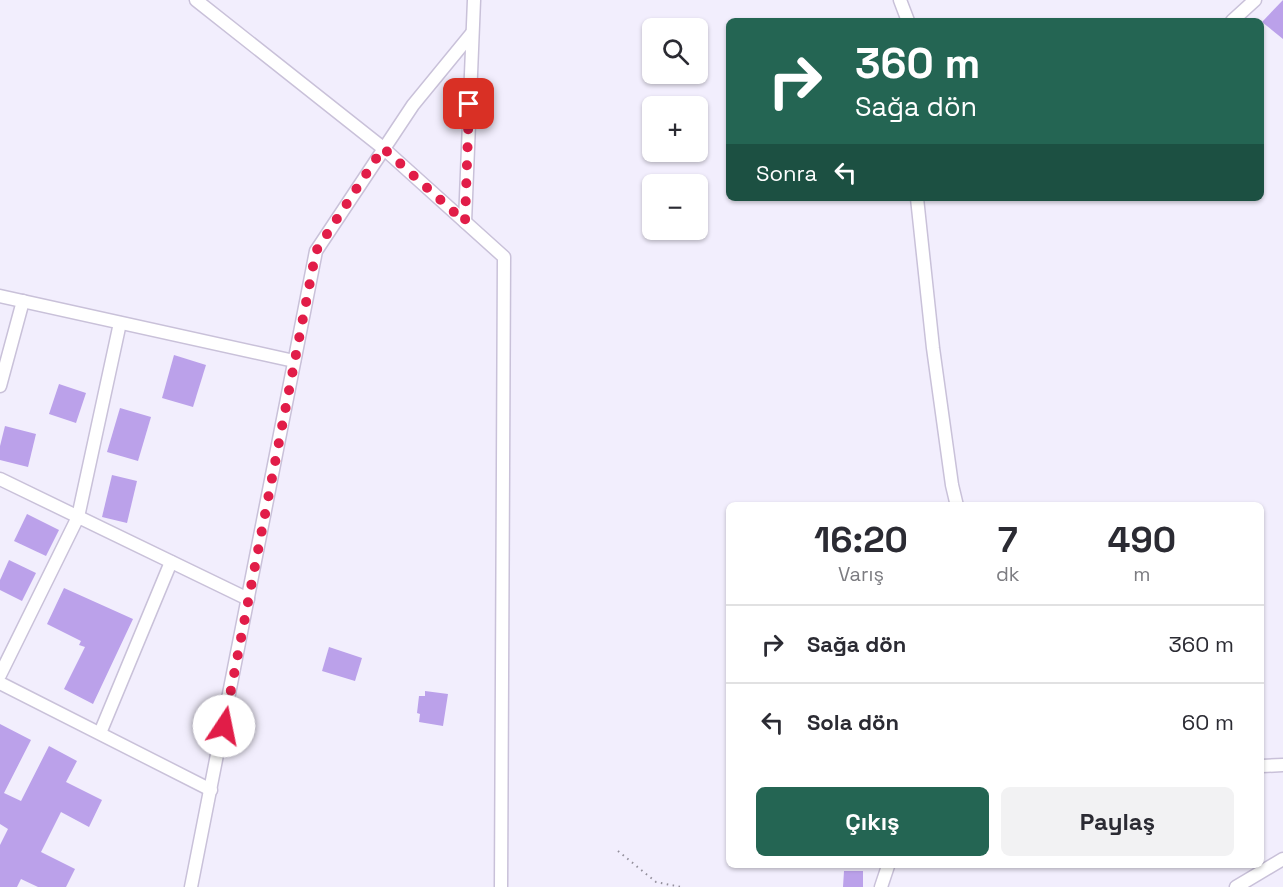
<!DOCTYPE html>
<html lang="tr">
<head>
<meta charset="utf-8">
<style>
  :root { --surface:#fff; --page:#f2f2f3; --text:#2b2b33; --muted:#7c7c81; --line:#e1e1e2; --accent:#246553 }
  body { margin:0; font-family:"Space Grotesk",sans-serif; background:var(--page); color:var(--text); height:100vh; display:flex; flex-direction:column; font-size:22px; white-space:nowrap }
  * { box-sizing:border-box; margin:0 }
  p { font-size:20px; color:var(--muted) }
  .icon { flex:none; width:33px; height:33px; fill:none; stroke:currentColor; stroke-width:2; stroke-linecap:round; stroke-linejoin:round }
  .map { position:relative; flex:1; overflow:hidden }
  .panel { position:absolute; left:726px; top:502px; width:538px; height:366px; display:flex; flex-direction:column; background:var(--surface); border-radius:9px; box-shadow:0 2px 4px #0004 }
  .panel>* { flex:none }
  .top-card { position:absolute; left:726px; top:18px; width:538px; height:183px; border-radius:9px; box-shadow:0 2px 4px #0004; background:#246553; color:#fff; overflow:hidden }
  .fabs { position:absolute; left:642px; top:18px; display:grid; gap:12px }
  .fabs a { display:grid; place-items:center; width:66px; height:66px; border-radius:9px; background:var(--surface); box-shadow:0 2px 4px #0004; font-size:30px }
  .pin { position:absolute; display:grid; place-items:center; width:51px; height:51px; color:#fff; margin:-26px; border-radius:12px; box-shadow:0 3px 9px #0006 }
  .me { position:absolute; width:66px; margin:-33px; rotate:11deg; stroke-linejoin:round; filter:drop-shadow(0 0 4px #0008) }
  .turn { display:flex; align-items:center; gap:21px; height:126px; padding:0 30px; font-size:27px }
  .turn .icon { width:78px; height:78px; stroke-width:2.5 }
  .turn b { display:block; font-size:42px; line-height:51px }
  .then { display:flex; align-items:center; height:57px; padding:0 30px; background:#0003; gap:12px; font-size:22px }
  .eta { display:flex; justify-content:space-evenly; align-items:center; height:102px; text-align:center }
  .eta b { font-size:36px; font-weight:700; line-height:42px }
  .primary-button { display:flex; gap:12px; margin-top:auto; padding:12px 30px }
  .primary-button a { flex:1; height:69px; border-radius:9px; background:var(--accent); color:#fff; font-size:24px; font-weight:700; line-height:69px; text-align:center }
  .primary-button a+a { background:var(--page); color:var(--text) }
  ul { padding:0; list-style:none }
  li { display:flex; align-items:center; gap:18px; height:78px; padding:0 30px; border-top:2px solid var(--line) }
  li div { flex:1 }
  li b { display:block; font-size:22px }
  li em { font-style:normal }
  .map>svg:first-child { display:block }
  .building { fill:#bba1ea }
  .lines { fill:none; stroke-linecap:round; stroke-linejoin:round }
  .minor-casing { stroke:#c9c1d9; stroke-width:15 }
  .path { stroke:#938f9b; stroke-width:2; stroke-dasharray:1.5 4.5; stroke-linecap:butt }
  .minor { stroke:#fff; stroke-width:12 }
  .route { stroke:#e11d48; stroke-width:10; stroke-dasharray:0 18 }
</style>
</head>
<body>
<div class="map">
<svg width="1283" height="887" viewBox="0 0 1283 887">
  <rect width="100%" height="100%" fill="#f2eefd"/>
  <g class="building">
    <path d="M 1283,0 L 1283,39 L 1262,22 Z"/>
    <path d="M 174,355 L 206,365 L 193,407 L 162,398 Z"/>
    <path d="M 59,384 L 86,393 L 76,423 L 49,414 Z"/>
    <path d="M 120,408 L 151,417 L 138,461 L 107,452 Z"/>
    <path d="M 5,426 L 36,434 L 28,467 L 0,460 L 0,446 Z"/>
    <path d="M 112,475 L 137,481 L 127,523 L 102,517 Z"/>
    <path d="M 27,514 L 59,530 L 46,556 L 14,541 Z"/>
    <path d="M 9,560 L 36,573 L 22,601 L 0,590 L 0,580 Z"/>
    <path d="M 64,588 L 133,619 L 93,704 L 64,689 L 85,647 L 79,645 L 81,641 L 47,624 Z"/>
    <path d="M 329,647 L 362,658 L 355,681 L 322,671 Z"/>
    <path d="M 425,691 L 448,694 L 443,726 L 419,722 L 420,714 L 417,713 L 419,696 L 425,696 Z"/>
    <path d="M 0,724 L 31,740 L 4,793 L 21,801 L 49,746 L 77,761 L 66,782 L 102,800 L 89,827 L 61,812 L 41,852 L 75,869 L 66,887 L 38,887 L 21,879 L 17,887 L 0,887 L 0,845 L 8,829 L 0,824 Z"/>
    <path d="M 844,871 L 863,871 L 863,887 L 843,887 Z"/>
  </g>
  <g class="lines">
    <defs>
      <g id="minor">
        <path d="M 196,0 L 383,148 L 504,257 L 501,887"/>
        <path d="M 900,0 L 908,21"/>
        <path d="M 1232,21 L 1255,0"/>
        <path d="M 917,198 L 933,348 L 952,485 L 957,506"/>
        <path d="M 465,222 L 474,0"/>
        <path d="M 0,296 L 294,361"/>
        <path d="M 0,386 L 23,301"/>
        <path d="M 0,479 L 248,599"/>
        <path d="M 0,675 L 78,517 L 120,323"/>
        <path d="M 0,683 L 211,790"/>
        <path d="M 100,733 L 171,562"/>
        <path d="M 1262,766 L 1283,765"/>
        <path d="M 191,887 L 316,251 L 413,105 L 472,33"/>
        <path d="M 881,887 L 888,866"/>
        <path d="M 1236,887 L 1283,859"/>
      </g>
    </defs>
    <use href="#minor" class="minor-casing"/>
    <path class="path" d="M 618,851 L 656,882 L 681,887"/>
    <use href="#minor" class="minor"/>
  </g>
  <g class="lines">
    <path class="route" d="M 224,726 L 316,251 L 383,148 L 465,222 L 469,104"/>
  </g>
</svg>
<div class="fabs">
<a><svg class="icon" aria-label="search" viewBox="0 0 24 24"><circle cx="10" cy="10" r="6"/><path d="M15 15l6 6"/></svg></a>
<a>+</a>
<a>−</a>
</div>
<div class="pin" style="left:469px;top:104px;background:#d93025"><svg class="icon" aria-label="arrive" viewBox="0 0 24 24"><path d="M6 21V4h12l-3 4 3 4H6"/></svg></div>
<svg class="me" style="left:224px;top:726px" viewBox="-20 -20 40 40"><circle r="19" fill="#fff"/><path d="M0-13L10 11 0 6-10 11z" fill="#e11d48"/></svg>
<div class="top-card">
<div class="turn"><svg class="icon" aria-label="right" viewBox="0 0 24 24"><path d="M7 20v-9h11M14 6l5 5-5 5"/></svg><div><b>360 m</b>Sağa dön</div></div>
<div class="then">Sonra<svg class="icon" aria-label="left" viewBox="0 0 24 24"><path d="M17 20v-9H6M10 6l-5 5 5 5"/></svg></div>
</div>
<section class="panel">
<div class="eta">
<div><b>16:20</b><p>Varış</p></div>
<div><b>7</b><p>dk</p></div>
<div><b>490</b><p>m</p></div>
</div>
<ul>
<li><svg class="icon" aria-label="right" viewBox="0 0 24 24"><path d="M7 20v-9h11M14 6l5 5-5 5"/></svg><div><b>Sağa dön</b></div><em>360 m</em></li>
<li><svg class="icon" aria-label="left" viewBox="0 0 24 24"><path d="M17 20v-9H6M10 6l-5 5 5 5"/></svg><div><b>Sola dön</b></div><em>60 m</em></li>
</ul>
<div class="primary-button"><a>Çıkış</a><a>Paylaş</a></div>
</section>
</div>
</body>
</html>
